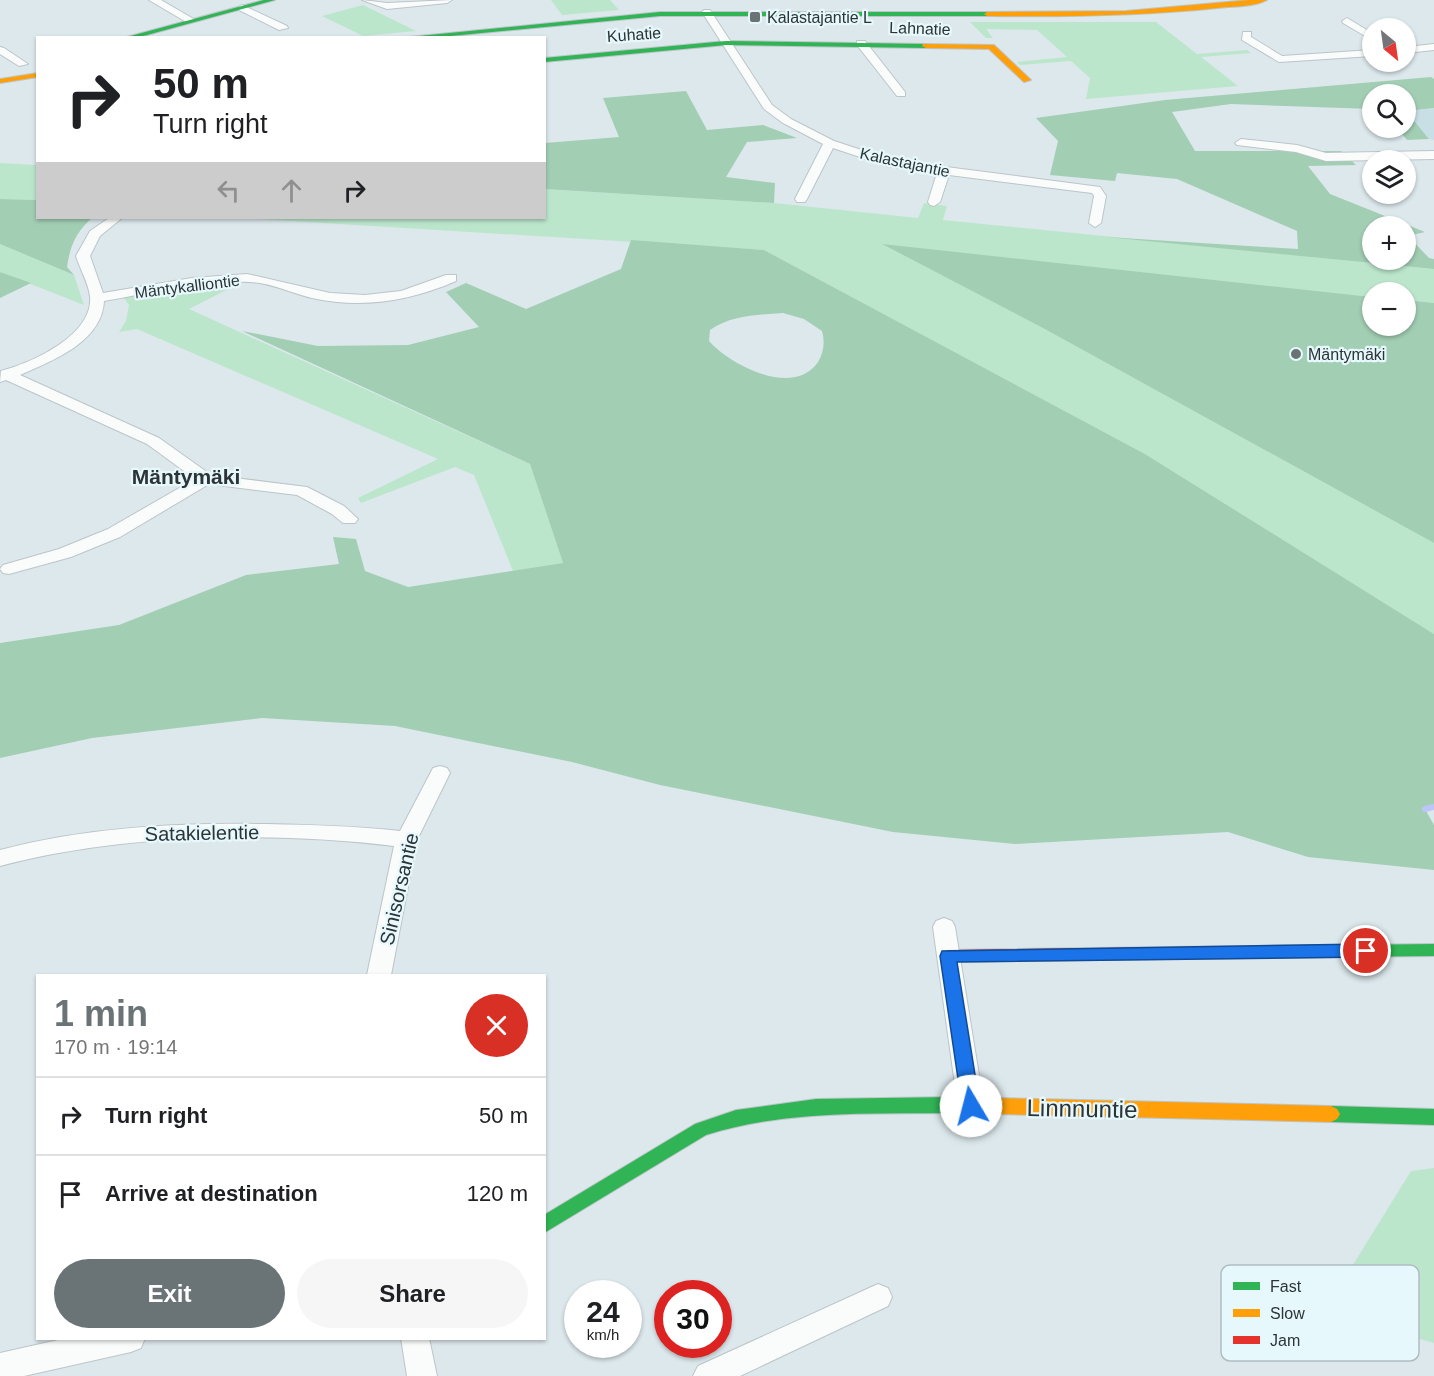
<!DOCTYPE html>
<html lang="en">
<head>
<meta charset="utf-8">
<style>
  :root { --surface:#fff; --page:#f6f6f6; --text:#202124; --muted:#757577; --line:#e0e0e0; --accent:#6a7376 }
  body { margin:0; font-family:Helvetica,sans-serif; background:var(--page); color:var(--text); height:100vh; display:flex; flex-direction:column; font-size:22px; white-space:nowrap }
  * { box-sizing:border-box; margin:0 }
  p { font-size:20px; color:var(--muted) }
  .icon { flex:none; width:33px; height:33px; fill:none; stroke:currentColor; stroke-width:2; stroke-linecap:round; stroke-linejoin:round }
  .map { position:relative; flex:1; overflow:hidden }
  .panel { position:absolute; left:36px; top:974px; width:510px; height:366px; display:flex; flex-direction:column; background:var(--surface); border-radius:0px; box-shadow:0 2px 4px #0004 }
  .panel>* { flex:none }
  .guide { position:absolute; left:36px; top:36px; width:510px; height:183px; border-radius:0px; box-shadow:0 2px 4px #0004; background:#fff; color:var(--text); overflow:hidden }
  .needle { width:39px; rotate:151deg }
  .tools { position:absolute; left:1362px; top:18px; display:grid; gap:12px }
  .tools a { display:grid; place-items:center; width:54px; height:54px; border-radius:50%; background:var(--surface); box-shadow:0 2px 4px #0004; font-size:30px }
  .speed { position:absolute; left:564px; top:1280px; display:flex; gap:12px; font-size:30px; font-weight:700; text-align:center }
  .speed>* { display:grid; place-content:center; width:78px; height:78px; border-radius:50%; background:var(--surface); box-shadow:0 2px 4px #0004; line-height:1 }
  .speed small { font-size:15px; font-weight:400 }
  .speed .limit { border:9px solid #d22; background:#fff; color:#111 }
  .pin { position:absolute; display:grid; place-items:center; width:51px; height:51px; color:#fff; margin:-26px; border:3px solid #fff; border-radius:50%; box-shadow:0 2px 6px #0007 }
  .me { position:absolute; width:66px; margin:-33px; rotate:352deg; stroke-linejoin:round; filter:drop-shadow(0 0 4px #0008) }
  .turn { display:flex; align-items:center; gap:21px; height:126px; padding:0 18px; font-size:27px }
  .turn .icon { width:78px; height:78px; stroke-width:2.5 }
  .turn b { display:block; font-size:42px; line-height:51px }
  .lanes { display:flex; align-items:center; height:57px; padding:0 18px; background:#0003; justify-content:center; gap:30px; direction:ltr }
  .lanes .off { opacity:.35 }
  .round { display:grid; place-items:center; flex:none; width:63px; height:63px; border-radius:32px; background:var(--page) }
  .summary { display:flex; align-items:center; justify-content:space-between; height:102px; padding:0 18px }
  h1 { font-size:36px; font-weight:700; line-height:45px; color:var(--accent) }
  .button { display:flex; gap:12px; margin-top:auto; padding:12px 18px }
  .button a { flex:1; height:69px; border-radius:36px; background:var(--accent); color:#fff; font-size:24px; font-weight:700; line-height:69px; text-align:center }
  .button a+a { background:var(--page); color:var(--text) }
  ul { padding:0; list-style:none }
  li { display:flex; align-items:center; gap:18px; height:78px; padding:0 18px; border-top:2px solid var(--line) }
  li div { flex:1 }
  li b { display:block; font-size:22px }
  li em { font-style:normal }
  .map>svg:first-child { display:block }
  .built { fill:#c8dfe6 }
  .green { fill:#bce6cc }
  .forest { fill:#a2ceb4; fill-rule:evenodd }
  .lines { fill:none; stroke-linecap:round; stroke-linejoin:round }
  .stream { stroke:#bcc4f8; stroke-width:6 }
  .street-casing { stroke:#bcc5c8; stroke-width:2 }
  .fast-casing { stroke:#bcc5c8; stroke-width:2 }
  .slow-casing { stroke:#bcc5c8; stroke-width:2 }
  .jam-casing { stroke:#bcc5c8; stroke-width:2 }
  .street { fill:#fafcfc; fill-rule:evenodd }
  .fast { fill:#30b455; fill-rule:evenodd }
  .slow { fill:#ff9f0a; fill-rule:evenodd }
  .jam { fill:#e5322d; fill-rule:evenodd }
  .route { fill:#1a73e8; stroke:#114b97; stroke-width:1.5 }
  .poi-dot { fill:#6a7376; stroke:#e7f8fd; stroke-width:2 }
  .labels { text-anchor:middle; stroke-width:4.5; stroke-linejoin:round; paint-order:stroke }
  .far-poi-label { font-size:16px; fill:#2c3437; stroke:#e7f8fd; text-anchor:start }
  .far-street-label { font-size:16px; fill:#2c3437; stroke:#e7f8fd }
  .street-label { font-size:20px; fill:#2c3437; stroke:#e7f8fd }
  .neighbourhood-label { font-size:21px; font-weight:bold; fill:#2c3437; stroke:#e7f8fd }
  .near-street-label { font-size:24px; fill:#2c3437; stroke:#e7f8fd }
  .key { fill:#e7f8fd; stroke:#afbdc2; stroke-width:1.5 }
  .key-label { font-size:16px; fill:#2c3437 }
</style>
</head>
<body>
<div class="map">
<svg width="1434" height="1376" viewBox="0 0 1434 1376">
  <rect width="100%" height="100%" fill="#dce8ec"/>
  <path class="built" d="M 1434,108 L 1434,140 L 1429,139 L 1406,111 Z"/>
  <g class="green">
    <path d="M 551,0 L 610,0 L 619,10 L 562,15 Z"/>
    <path d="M 363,5 L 416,31 L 363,36 L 322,16 Z"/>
    <path d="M 970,22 L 1156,22 L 1197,54 L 1247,50 L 1251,53 L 1201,57 L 1238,86 L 1086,99 L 1090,78 L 1071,61 L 1020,65 L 1017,62 L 1067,57 L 1037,30 L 986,29 L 993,38 L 986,38 Z"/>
    <path d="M 0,163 L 37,165 L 37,200 L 0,199 Z"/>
    <path d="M 545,189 L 774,203 L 918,218 L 924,203 L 947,206 L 943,220 L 1434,269 L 1434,303 L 1406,300 L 1406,292 L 1372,292 L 1372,297 L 884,245 L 1041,327 L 1434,543 L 1434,634 L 1145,454 L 764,250 L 243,218 L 544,218 Z"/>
    <path d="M 0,244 L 74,275 L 84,305 L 0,272 Z"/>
    <path d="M 217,280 L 232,287 L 189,309 L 530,464 L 563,563 L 513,571 L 474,475 L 455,467 L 361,503 L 358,498 L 438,459 L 137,329 L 119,332 L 126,321 L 129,305 L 121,294 Z"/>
    <path d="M 1434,1168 L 1434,1343 L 1379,1327 L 1312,1331 L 1411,1171 Z"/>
  </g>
  <g class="forest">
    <path d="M 1431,77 L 1434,79 L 1434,108 L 1406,111 L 1406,94 L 1372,94 L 1372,109 L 1231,104 L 1172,112 L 1195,151 L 1341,151 L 1356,165 L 1308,166 L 1330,194 L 1425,232 L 1408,236 L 1429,258 L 1434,259 L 1434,269 L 1106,237 L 1298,249 L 1297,231 L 1177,179 L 1117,173 L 1115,181 L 1050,175 L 1058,141 L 1036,118 L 1165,100 ZM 1372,226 L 1406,226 L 1406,260 L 1372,260 Z"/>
    <path d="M 686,91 L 707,130 L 763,125 L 797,138 L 747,142 L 726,177 L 775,183 L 774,203 L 545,189 L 545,143 L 619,137 L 603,98 Z"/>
    <path d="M 1406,111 L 1429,139 L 1407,140 L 1397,128 L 1406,128 Z"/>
    <path d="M 0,199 L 37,200 L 38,218 L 92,218 C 76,232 70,246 67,267 L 74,275 L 0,244 Z"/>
    <path d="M 631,240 L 764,250 L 1145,454 L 1434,634 L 1434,807 L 1425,809 L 1434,825 L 1434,870 L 1308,857 L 1228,832 L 1015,844 L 893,832 L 660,785 L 572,762 L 395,726 L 262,718 L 92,738 L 0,758 L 0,643 L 119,625 L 246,575 L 339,564 L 333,537 L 356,539 L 365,571 L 408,587 L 563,563 L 530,464 L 242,331 L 318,346 L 408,345 L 479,327 L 446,292 L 466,283 L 526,309 L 621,269 ZM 783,313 L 804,319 L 822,331 C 825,342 824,352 818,362 C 794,398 730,365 709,341 L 710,330 C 732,315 757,315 783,313 Z"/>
    <path d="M 882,244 L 1372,297 L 1372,326 L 1406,326 L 1406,300 L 1434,303 L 1434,543 L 1041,327 Z"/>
    <path d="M 0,272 L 31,283 L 0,298 Z"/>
  </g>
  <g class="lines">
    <path class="stream" d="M 1425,809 L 1434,807"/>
    <defs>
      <g id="street">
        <path d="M 149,0 L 161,0 L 197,21 L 188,23 Z"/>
        <path d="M 362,0 L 387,3 L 452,0 L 447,3 L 387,9 Z"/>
        <path d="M 242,5 L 287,26 L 288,28 L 279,30 L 239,10 L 237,8 Z"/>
        <path d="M 704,10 L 710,10 L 772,105 L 791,119 L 834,141 L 889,159 L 915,163 L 1100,187 L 1106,196 L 1101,223 L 1095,227 L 1089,223 L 1094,196 L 1092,193 L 949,175 L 940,202 L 934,206 L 930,205 L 928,202 L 937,173 L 887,166 L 833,148 L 807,199 L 805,202 L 797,202 L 795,199 L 823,144 L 783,123 L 764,109 L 702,12 Z"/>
        <path d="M 1347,18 L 1372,33 L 1372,40 L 1343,23 L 1342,21 Z"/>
        <path d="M 1243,32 L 1251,32 L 1251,37 L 1282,56 L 1372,50 L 1372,56 L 1279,62 L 1242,40 Z"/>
        <path d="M 857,41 L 865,41 L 905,92 L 905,96 L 897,96 L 857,45 Z"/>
        <path d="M 1434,44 L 1434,50 L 1406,53 L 1406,47 Z"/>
        <path d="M 0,47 L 4,48 L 28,64 L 19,66 L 0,54 Z"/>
        <path d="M 1241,139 L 1297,145 L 1326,153 L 1434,151 L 1434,159 L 1326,161 L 1296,152 L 1237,145 L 1235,143 Z"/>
        <path d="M 109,218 L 122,218 L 100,236 L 90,256 L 103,293 L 192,278 L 247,274 L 330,293 L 365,295 L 401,291 L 446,275 L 456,275 L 456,281 C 410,301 362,309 312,298 C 291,293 271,283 250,282 C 201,280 152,293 104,301 C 102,342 52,361 20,375 L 159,438 L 211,475 L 307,487 L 344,506 L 358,519 L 355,523 L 343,523 L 332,514 L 297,495 L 209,484 L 120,537 L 71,557 L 9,574 L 3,573 L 0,569 L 3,565 L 59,549 L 108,529 L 195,479 L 147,444 L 6,380 L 0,382 L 1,371 C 32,363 94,335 90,296 C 88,282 80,269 76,256 L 90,231 Z"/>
        <path d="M 440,766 L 447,768 L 450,773 L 417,840 L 391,975 L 367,975 L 394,846 C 270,831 121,834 0,866 L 0,850 C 88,827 177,823 267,824 C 312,825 356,826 400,831 L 433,768 Z"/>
        <path d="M 944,918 L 952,921 L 955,927 L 984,1106 L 980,1114 L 971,1117 L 962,1114 L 958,1106 L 933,927 L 936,921 Z"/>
        <path d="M 878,1284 L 888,1288 L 892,1297 L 888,1306 L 740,1376 L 693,1376 L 698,1366 Z"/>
        <path d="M 67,1338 L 145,1338 L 141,1348 L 131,1352 L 24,1376 L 0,1376 L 0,1353 Z"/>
        <path d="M 401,1338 L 429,1338 L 437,1376 L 407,1376 Z"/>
      </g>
      <g id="fast">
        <path d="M 264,0 L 275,0 L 136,38 L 123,38 Z"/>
        <path d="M 660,12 L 987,12 L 990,14 L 987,16 L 660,16 L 430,38 L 399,38 Z"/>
        <path d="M 726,41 L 926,44 L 930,46 L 926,48 L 726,45 L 544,62 L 544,58 Z"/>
        <path d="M 1434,944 L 1434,956 L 1251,958 L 1245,956 L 1243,952 L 1245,948 L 1251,946 Z"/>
        <path d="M 951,1097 L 957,1100 L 960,1105 L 957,1110 L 951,1113 C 869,1114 785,1110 706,1135 L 544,1233 L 544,1215 L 695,1124 L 736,1110 L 816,1099 Z"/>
        <path d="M 1331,1106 L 1434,1109 L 1434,1125 L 1331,1122 L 1325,1119 L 1322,1114 L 1325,1109 Z"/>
      </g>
      <g id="slow">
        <path d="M 1249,0 L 1267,0 C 1255,7 1233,6 1218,8 C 1141,16 1064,17 987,16 L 984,14 L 987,12 L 1126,11 Z"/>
        <path d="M 923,44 L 994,45 L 1031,80 L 1024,82 L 989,49 L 926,48 L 922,46 Z"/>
        <path d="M 38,73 L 38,77 L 0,83 L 0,79 Z"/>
        <path d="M 951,1097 L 1331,1106 L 1337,1109 L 1340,1114 L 1337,1119 L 1331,1122 L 951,1113 L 945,1110 L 942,1105 L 945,1100 Z"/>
      </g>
      <path id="jam" d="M 1251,946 L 1257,948 L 1259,952 L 1257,956 L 1251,958 L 948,962 L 942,960 L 940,956 L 942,952 L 948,950 Z"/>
    </defs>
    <use href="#street" class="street-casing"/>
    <use href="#fast" class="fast-casing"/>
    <use href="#slow" class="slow-casing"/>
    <use href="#jam" class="jam-casing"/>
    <use href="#street" class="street"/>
    <use href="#fast" class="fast"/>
    <use href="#slow" class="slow"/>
    <use href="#jam" class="jam"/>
  </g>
  <path class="route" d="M 1366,944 L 1374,951 L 1366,957 L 957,962 L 980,1106 L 977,1112 L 971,1114 L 964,1112 L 962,1106 L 940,956 L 942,951 Z"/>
  <g class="poi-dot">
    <rect x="749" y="11" width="12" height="12" rx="3"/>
    <circle cx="1296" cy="354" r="6"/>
  </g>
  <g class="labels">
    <g class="far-poi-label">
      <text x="767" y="23">Kalastajantie L</text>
      <text x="1308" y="360">Mäntymäki</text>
    </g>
    <g class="far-street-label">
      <text transform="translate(920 28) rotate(2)" y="6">Lahnatie</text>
      <text transform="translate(634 34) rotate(-4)" y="6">Kuhatie</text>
      <text transform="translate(905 162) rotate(12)" y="6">Kalastajantie</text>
      <text transform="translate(187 286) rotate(-7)" y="6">Mäntykalliontie</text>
    </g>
    <g class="street-label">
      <text transform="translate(202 833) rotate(-1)" y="7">Satakielentie</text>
      <text transform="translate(399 889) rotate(-77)" y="7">Sinisorsantie</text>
    </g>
    <g class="neighbourhood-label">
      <text x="186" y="484">Mäntymäki</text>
    </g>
    <g class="near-street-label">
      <text transform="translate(1082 1109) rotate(1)" y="8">Linnnuntie</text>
    </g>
  </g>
  <rect x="1221" y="1265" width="198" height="96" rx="9" class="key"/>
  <rect x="1233" y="1282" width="27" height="8" fill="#30b455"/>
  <rect x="1233" y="1309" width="27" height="8" fill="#ff9f0a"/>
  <rect x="1233" y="1336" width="27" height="8" fill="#e5322d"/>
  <g class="key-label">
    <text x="1270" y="1292">Fast</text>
    <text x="1270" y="1319">Slow</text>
    <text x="1270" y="1346">Jam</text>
  </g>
</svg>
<div class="tools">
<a><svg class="needle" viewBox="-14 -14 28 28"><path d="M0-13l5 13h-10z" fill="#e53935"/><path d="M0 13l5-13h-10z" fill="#757577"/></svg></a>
<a><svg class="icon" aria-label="search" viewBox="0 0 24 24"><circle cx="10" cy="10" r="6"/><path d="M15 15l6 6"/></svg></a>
<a><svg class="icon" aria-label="layers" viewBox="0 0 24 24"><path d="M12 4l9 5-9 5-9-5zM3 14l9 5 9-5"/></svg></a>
<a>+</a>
<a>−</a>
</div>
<div class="speed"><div>24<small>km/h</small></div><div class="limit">30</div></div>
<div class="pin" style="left:1366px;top:951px;background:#d93025"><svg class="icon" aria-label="arrive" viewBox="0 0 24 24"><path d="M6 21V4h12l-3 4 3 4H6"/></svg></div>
<svg class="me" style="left:971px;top:1106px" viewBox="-20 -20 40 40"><circle r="19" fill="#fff"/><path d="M0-13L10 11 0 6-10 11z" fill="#1a73e8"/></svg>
<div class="guide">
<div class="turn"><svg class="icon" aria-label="right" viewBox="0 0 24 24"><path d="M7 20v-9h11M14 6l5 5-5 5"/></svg><div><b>50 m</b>Turn right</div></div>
<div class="lanes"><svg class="icon off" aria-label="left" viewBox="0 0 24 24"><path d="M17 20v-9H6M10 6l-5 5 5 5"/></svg><svg class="icon off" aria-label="ahead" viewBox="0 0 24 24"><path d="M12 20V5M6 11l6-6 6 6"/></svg><svg class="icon" aria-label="right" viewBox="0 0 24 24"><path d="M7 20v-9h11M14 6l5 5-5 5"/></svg></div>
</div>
<section class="panel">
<div class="summary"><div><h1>1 min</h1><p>170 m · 19:14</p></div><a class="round" style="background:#d93025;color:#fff"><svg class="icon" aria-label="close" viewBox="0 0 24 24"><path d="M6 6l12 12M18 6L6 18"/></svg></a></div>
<ul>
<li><svg class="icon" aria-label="right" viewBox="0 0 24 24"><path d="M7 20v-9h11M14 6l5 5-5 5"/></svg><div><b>Turn right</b></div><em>50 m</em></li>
<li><svg class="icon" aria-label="arrive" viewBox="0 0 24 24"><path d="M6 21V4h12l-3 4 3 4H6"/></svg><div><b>Arrive at destination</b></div><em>120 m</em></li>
</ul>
<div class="button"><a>Exit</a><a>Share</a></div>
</section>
</div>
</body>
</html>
